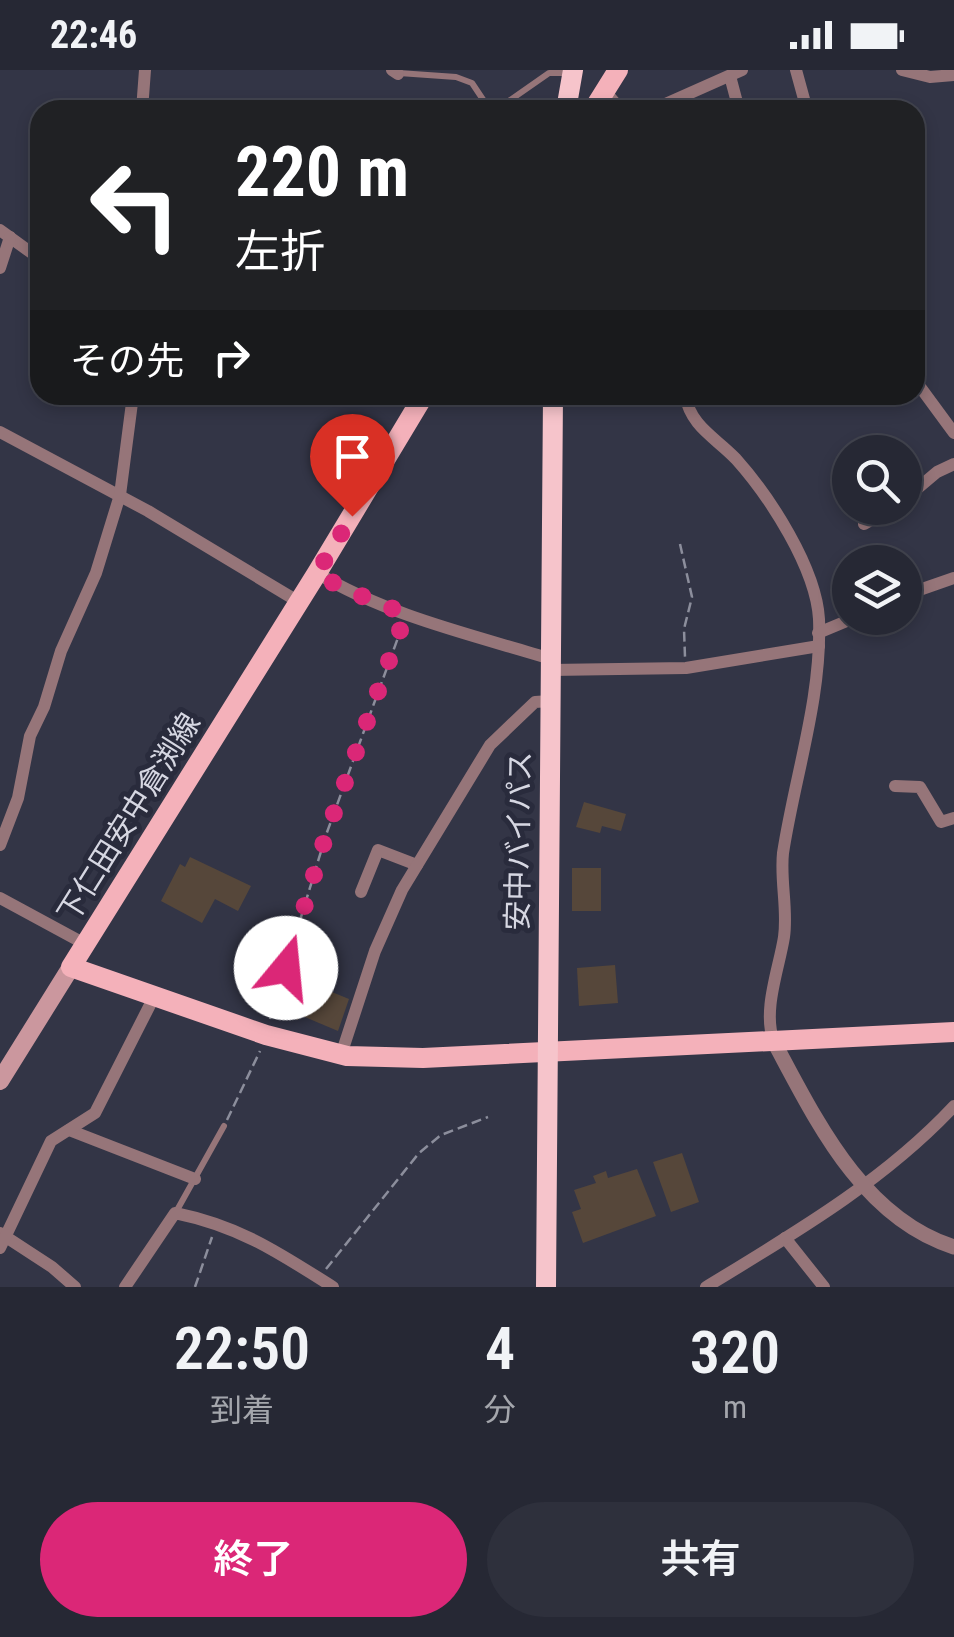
<!DOCTYPE html>
<html lang="ja">
<head>
<meta charset="utf-8">
<style>
  :root { --surface:#262834; --page:#2e303c; --text:#f1f3f6; --muted:#a4a6ac; --line:#42444f; --accent:#db2777 }
  body { margin:0; font-family:"Roboto Condensed","Noto Sans JP",sans-serif; background:var(--page); color:var(--text); height:100vh; display:flex; flex-direction:column; font-size:38px; white-space:nowrap }
  * { box-sizing:border-box; margin:0 }
  p { font-size:32px; color:var(--muted) }
  .icon { flex:none; width:55px; height:55px; fill:none; stroke:currentColor; stroke-width:2; stroke-linecap:round; stroke-linejoin:round }
  .map { position:relative; height:1217px; overflow:hidden }
  .drawer { display:flex; flex-direction:column; background:var(--surface); flex:1 }
  .drawer>* { flex:none }
  .hud { position:absolute; left:30px; top:30px; width:895px; height:305px; border-radius:30px; box-shadow:0 5px 15px #0003,0 0 0 2px var(--line); background:#202124; color:#fff; overflow:hidden }
  .buttons { position:absolute; left:832px; top:365px; display:grid; gap:20px }
  .buttons a { display:grid; place-items:center; width:90px; height:90px; border-radius:50%; background:var(--surface); box-shadow:0 5px 15px #0003,0 0 0 2px var(--line); font-size:50px }
  .pin { position:absolute; display:grid; place-items:center; width:85px; height:85px; color:#fff; margin:-102px -42px; border-radius:50% 50% 50% 0; rotate:-45deg; box-shadow:0 0 10px #0007 }
  .pin .icon { rotate:45deg }
  .me { position:absolute; width:110px; margin:-55px; rotate:17deg; stroke-linejoin:round; filter:drop-shadow(0 0 8px #0008) }
  .turn { display:flex; align-items:center; gap:35px; height:210px; padding:0 40px; font-size:45px }
  .turn .icon { width:130px; height:130px; stroke-width:2.5 }
  .turn b { display:block; font-size:70px; line-height:85px }
  .then { display:flex; align-items:center; height:95px; padding:0 40px; background:#0003; gap:20px; font-size:38px }
  .eta { display:flex; justify-content:space-evenly; align-items:center; height:170px; text-align:center }
  .eta b { font-size:60px; font-weight:600; line-height:70px }
  .action { display:flex; gap:20px; margin-top:auto; padding:20px 40px }
  .action a { flex:1; height:115px; border-radius:60px; background:var(--accent); color:#fff; font-size:40px; font-weight:600; line-height:115px; text-align:center }
  .action a+a { background:var(--page); color:var(--text) }
  .status { display:flex; justify-content:space-between; align-items:center; height:70px; padding:0 50px; background:var(--surface); direction:ltr }
  .status svg { height:28px; fill:currentColor }
  .map>svg:first-child { display:block }
  .building { fill:#56473a }
  .lines { fill:none; stroke-linecap:round; stroke-linejoin:round }
  .path { stroke:#8c8e9c; stroke-width:2.5; stroke-dasharray:10 5; stroke-linecap:butt }
  .service { stroke:#967579; stroke-width:6 }
  .minor { stroke:#967579; stroke-width:12 }
  .tertiary { stroke:#967579; stroke-width:15 }
  .secondary { stroke:#cb979e; stroke-width:18 }
  .primary { stroke:#f4b1ba; stroke-width:20 }
  .trunk { stroke:#f6c4cb; stroke-width:20 }
  .route { stroke:#db2777; stroke-width:18; stroke-dasharray:0 32.4 }
  .labels { text-anchor:middle; stroke-width:10; stroke-linejoin:round; paint-order:stroke }
  .street-label { font-size:30px; fill:#d6d7e2; stroke:#292b3c }
</style>
</head>
<body>
<div class="status"><b>22:46</b><svg viewBox="0 0 49 12"><path d="M0 12V9h3v3zM5 12V6h3v6zM10 12V3h3v9zM15 12V0h3v12zM26 1h20v11H26zM47 4h2v5h-2z"/></svg></div>
<div class="map">
<svg width="954" height="1217" viewBox="0 0 954 1217">
  <rect width="100%" height="100%" fill="#333546"/>
  <g class="building">
    <path d="M 584,732 L 626,744 L 621,761 L 602,756 L 600,763 L 576,757 Z"/>
    <path d="M 190,787 L 251,816 L 238,841 L 215,829 L 202,853 L 161,831 L 180,794 L 185,797 Z"/>
    <rect x="572" y="798" width="29" height="43"/>
    <path d="M 615,895 L 618,933 L 579,936 L 577,898 Z"/>
    <path d="M 298,908 L 349,929 L 338,961 L 300,945 L 298,950 L 283,943 Z"/>
    <path d="M 682,1083 L 699,1132 L 671,1142 L 653,1092 Z"/>
    <path d="M 637,1099 L 656,1146 L 583,1173 L 572,1142 L 581,1139 L 574,1120 L 596,1113 L 593,1106 L 606,1101 L 608,1108 Z"/>
  </g>
  <g class="lines">
    <g class="path">
      <path d="M 680,474 L 692,527 L 684,559 L 685,587"/>
      <path d="M 270,949 L 326,765 L 403,554"/>
      <path d="M 227,1050 L 260,981"/>
      <path d="M 326,1199 L 419,1083 L 441,1065 L 488,1047"/>
      <path d="M 195,1217 L 212,1167"/>
    </g>
    <g class="service">
      <path d="M 399,3 L 456,7 L 472,13 L 490,40"/>
      <path d="M 496,40 L 549,3 L 568,3"/>
      <path d="M 176,1142 L 224,1056"/>
    </g>
    <g class="minor">
      <path d="M 392,0 L 398,4"/>
      <path d="M 796,0 L 807,40"/>
      <path d="M 902,0 L 930,7 L 954,5"/>
      <path d="M 730,6 L 739,40"/>
      <path d="M 605,21 L 621,40"/>
      <path d="M 142,40 L 145,0"/>
      <path d="M 652,40 L 742,0"/>
      <path d="M 0,160 L 40,189"/>
      <path d="M 0,198 L 10,167"/>
      <path d="M 915,310 L 954,363"/>
      <path d="M 685,325 C 691,357 715,367 736,389 C 770,427 816,498 819,549 C 822,628 795,705 783,783 C 780,811 788,839 784,867 C 779,899 762,941 774,972"/>
      <path d="M 0,362 L 148,441 L 299,532"/>
      <path d="M 905,429 L 937,402 L 954,394"/>
      <path d="M 864,454 L 892,438"/>
      <path d="M 317,503 C 388,546 473,565 551,589"/>
      <path d="M 905,525 L 954,508"/>
      <path d="M 818,563 L 854,548"/>
      <path d="M 551,600 L 686,598 L 819,576"/>
      <path d="M 895,716 L 920,717 L 941,752 L 954,748"/>
      <path d="M 0,775 L 18,728 L 30,666 L 44,637 L 61,581 L 96,503 L 120,425 L 133,325"/>
      <path d="M 361,822 L 378,780 L 417,795"/>
      <path d="M 0,828 L 85,874"/>
      <path d="M 341,985 L 375,881 L 402,820 L 490,675 L 535,632 L 550,631"/>
      <path d="M 69,1060 L 195,1109"/>
      <path d="M 0,1163 L 52,1197 L 75,1217"/>
      <path d="M 785,1168 L 824,1217"/>
      <path d="M 0,1178 L 51,1071 L 95,1043 L 155,925"/>
      <path d="M 125,1217 L 175,1143 C 239,1156 278,1182 333,1217"/>
      <path d="M 706,1217 C 793,1164 884,1111 954,1036"/>
    </g>
    <path class="tertiary" d="M 774,972 C 816,1050 862,1148 954,1177"/>
    <path class="secondary" d="M 0,1011 L 71,897"/>
    <g class="primary">
      <path d="M 593,40 L 618,0"/>
      <path d="M 424,325 L 317,503 L 71,897 L 266,965 L 347,986 L 423,988 L 954,962"/>
    </g>
    <g class="trunk">
      <path d="M 566,40 L 573,0"/>
      <path d="M 546,1217 L 553,325"/>
    </g>
  </g>
  <g class="lines">
    <path class="route" d="M 286,898 L 326,765 L 406,544 L 342,518 L 317,503 L 352,446"/>
  </g>
  <g class="labels">
    <g class="street-label">
      <text transform="translate(129 748) rotate(-58)" y="10">下仁田安中倉渕線</text>
      <text transform="translate(519 771) rotate(-89)" y="10">安中バイパス</text>
    </g>
  </g>
</svg>
<div class="buttons">
<a><svg class="icon" aria-label="search" viewBox="0 0 24 24"><circle cx="10" cy="10" r="6"/><path d="M15 15l6 6"/></svg></a>
<a><svg class="icon" aria-label="layers" viewBox="0 0 24 24"><path d="M12 4l9 5-9 5-9-5zM3 14l9 5 9-5"/></svg></a>
</div>
<div class="pin" style="left:352px;top:446px;background:#d93025"><svg class="icon" aria-label="arrive" viewBox="0 0 24 24"><path d="M6 21V4h12l-3 4 3 4H6"/></svg></div>
<svg class="me" style="left:286px;top:898px" viewBox="-20 -20 40 40"><circle r="19" fill="#fff"/><path d="M0-13L10 11 0 6-10 11z" fill="#db2777"/></svg>
<div class="hud">
<div class="turn"><svg class="icon" aria-label="left" viewBox="0 0 24 24"><path d="M17 20v-9H6M10 6l-5 5 5 5"/></svg><div><b>220 m</b>左折</div></div>
<div class="then">その先<svg class="icon" aria-label="right" viewBox="0 0 24 24"><path d="M7 20v-9h11M14 6l5 5-5 5"/></svg></div>
</div>
</div>
<section class="drawer">
<div class="eta">
<div><b>22:50</b><p>到着</p></div>
<div><b>4</b><p>分</p></div>
<div><b>320</b><p>m</p></div>
</div>
<div class="action"><a>終了</a><a>共有</a></div>
</section>
</body>
</html>
